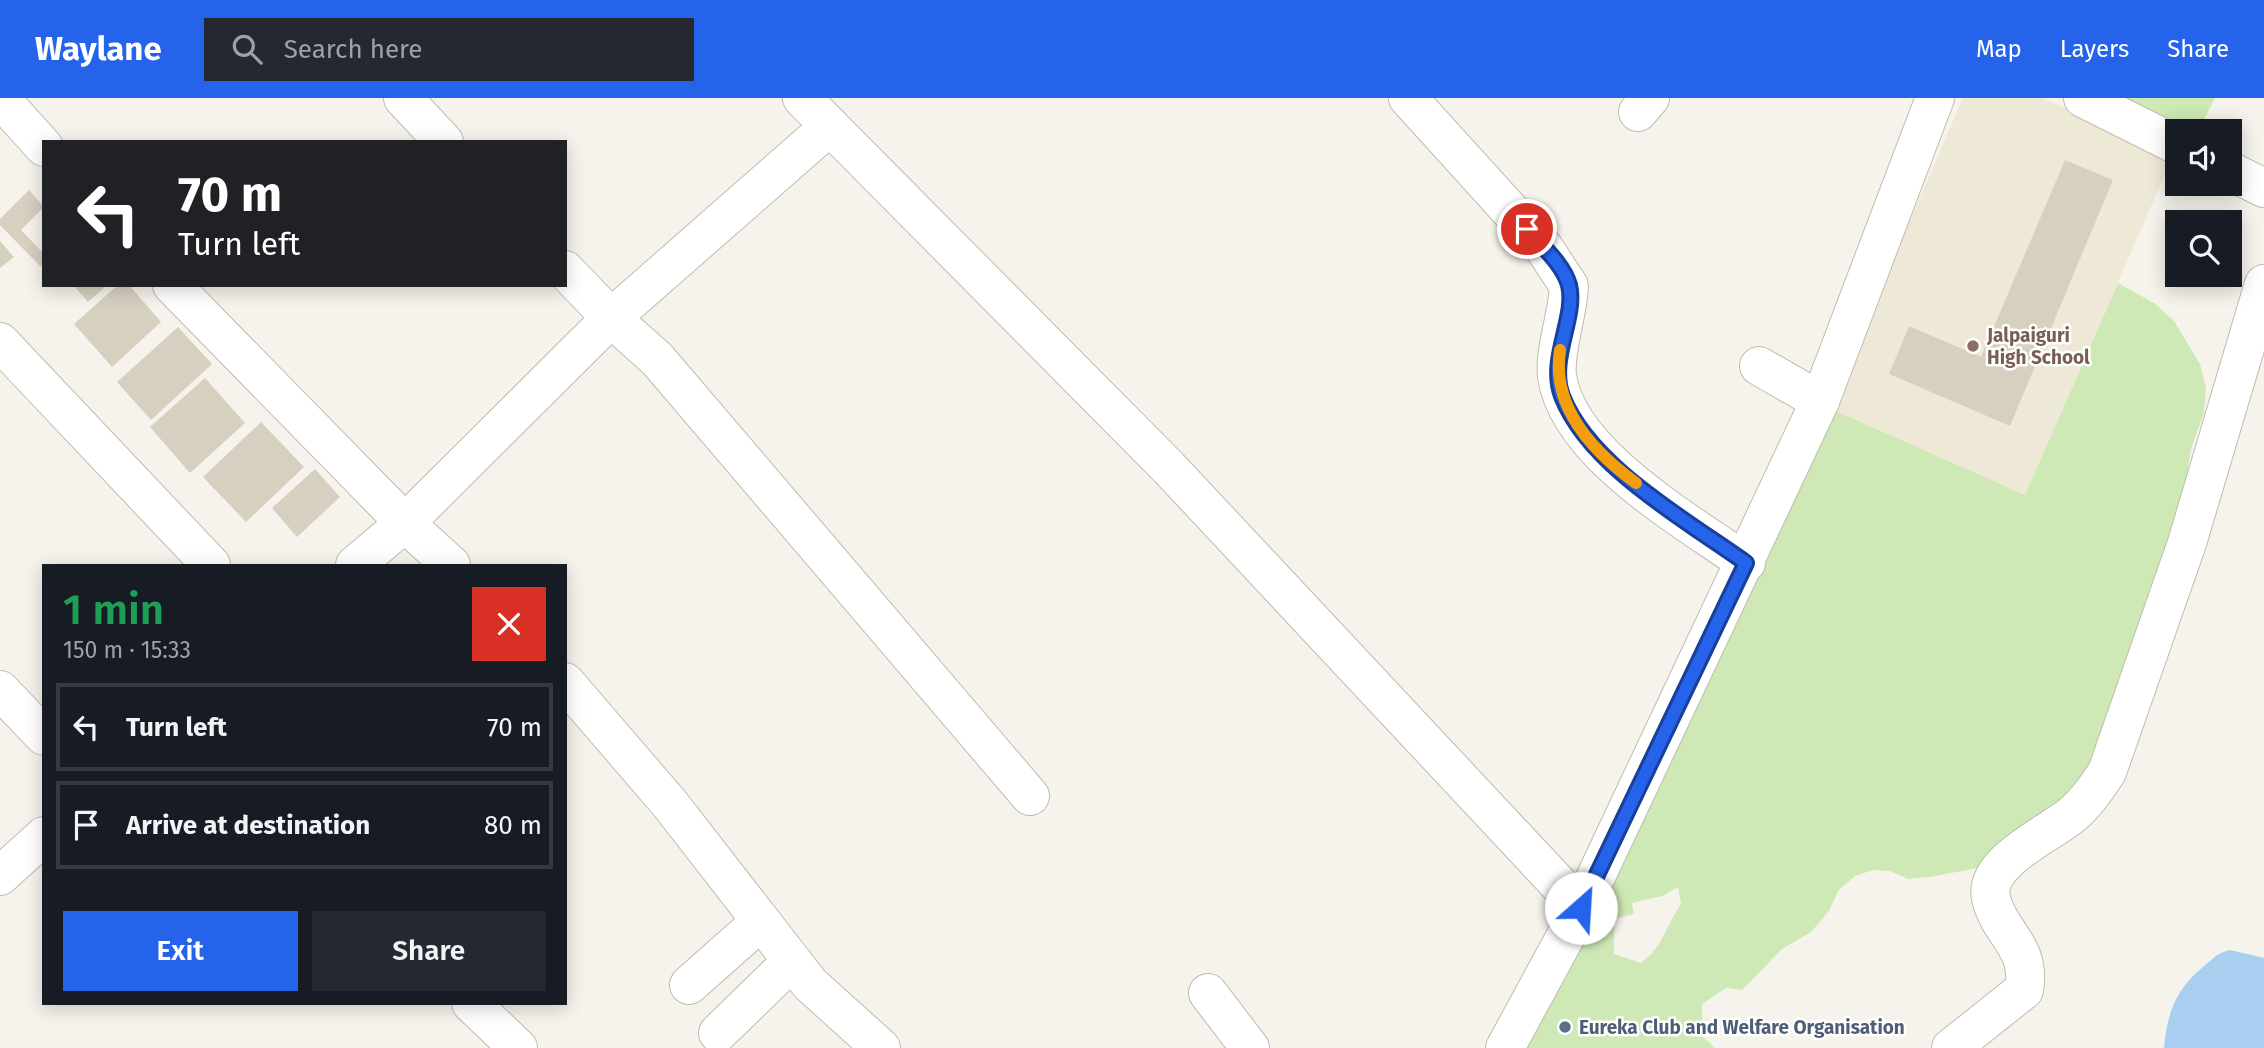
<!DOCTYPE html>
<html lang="en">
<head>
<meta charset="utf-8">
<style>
  :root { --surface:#171b24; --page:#242831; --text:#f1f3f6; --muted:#9ea1a6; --line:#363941; --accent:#2563eb }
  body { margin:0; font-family:"Fira Sans",sans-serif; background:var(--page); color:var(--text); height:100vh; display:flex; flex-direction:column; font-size:26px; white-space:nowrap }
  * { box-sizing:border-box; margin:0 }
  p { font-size:23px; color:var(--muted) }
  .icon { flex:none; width:38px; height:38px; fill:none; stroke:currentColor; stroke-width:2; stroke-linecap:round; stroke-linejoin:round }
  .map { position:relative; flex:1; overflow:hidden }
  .drawer { position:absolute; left:42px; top:466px; width:525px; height:441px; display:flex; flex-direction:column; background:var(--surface); border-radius:0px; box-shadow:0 4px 18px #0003 }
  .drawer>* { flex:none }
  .top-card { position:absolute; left:42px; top:42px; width:525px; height:147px; border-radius:0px; box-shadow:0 4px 18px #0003; background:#202124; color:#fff; overflow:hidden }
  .controls { position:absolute; left:2165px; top:21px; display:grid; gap:14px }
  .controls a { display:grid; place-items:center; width:77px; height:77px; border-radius:0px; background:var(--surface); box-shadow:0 4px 18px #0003; font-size:35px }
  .pin { position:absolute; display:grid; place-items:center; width:60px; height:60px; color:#fff; margin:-30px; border:4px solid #fff; border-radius:50%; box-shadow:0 2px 7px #0007 }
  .me { position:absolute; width:77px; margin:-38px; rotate:26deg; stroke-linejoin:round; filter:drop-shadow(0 0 5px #0008) }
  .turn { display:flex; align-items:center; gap:24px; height:147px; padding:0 21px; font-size:32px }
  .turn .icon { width:91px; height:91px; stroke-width:2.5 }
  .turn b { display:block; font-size:49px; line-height:60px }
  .round { display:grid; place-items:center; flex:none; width:74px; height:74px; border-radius:0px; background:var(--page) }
  .overview { display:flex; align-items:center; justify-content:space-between; height:119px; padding:0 21px }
  h1 { font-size:42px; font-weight:600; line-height:52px; color:#1e9e55 }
  .primary-button { display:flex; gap:14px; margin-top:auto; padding:14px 21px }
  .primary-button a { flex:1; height:80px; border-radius:0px; background:var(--accent); color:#fff; font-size:28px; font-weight:600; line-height:80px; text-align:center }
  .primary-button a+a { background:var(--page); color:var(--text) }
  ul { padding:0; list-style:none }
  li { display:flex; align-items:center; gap:21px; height:88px; margin:0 14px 10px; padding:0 7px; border:4px solid var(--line); border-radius:0px }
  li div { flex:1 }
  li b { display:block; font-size:26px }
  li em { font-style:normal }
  header { display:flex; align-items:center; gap:42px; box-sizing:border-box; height:98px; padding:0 35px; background:var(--accent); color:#fff }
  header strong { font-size:33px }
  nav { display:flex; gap:38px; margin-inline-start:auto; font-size:24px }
  .search { width:490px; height:63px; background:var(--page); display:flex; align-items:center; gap:18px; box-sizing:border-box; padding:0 24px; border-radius:0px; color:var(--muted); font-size:26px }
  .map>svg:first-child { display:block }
  .education { fill:#eee9d6 }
  .green { fill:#cee9b5; fill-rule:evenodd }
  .water { fill:#a9cff0 }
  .building { fill:#d7d0c1 }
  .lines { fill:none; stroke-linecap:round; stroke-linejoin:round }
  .minor-casing { stroke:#c1bbae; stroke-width:40 }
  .minor { stroke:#fff; stroke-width:38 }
  .route-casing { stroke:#184099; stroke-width:18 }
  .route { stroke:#2563eb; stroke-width:12 }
  .slow { stroke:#f59e0b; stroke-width:12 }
  .education-dot { fill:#8d6e63; stroke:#fff; stroke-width:2.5 }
  .service-dot { fill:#5c6f8a; stroke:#fff; stroke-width:2.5 }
  .labels { text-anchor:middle; stroke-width:5; stroke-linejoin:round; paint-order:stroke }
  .education-label { font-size:19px; font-weight:bold; fill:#785e54; stroke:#fff; text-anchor:start }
  .service-label { font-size:19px; font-weight:bold; fill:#4e5e75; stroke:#fff; text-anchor:start }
</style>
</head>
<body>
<header>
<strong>Waylane</strong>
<div class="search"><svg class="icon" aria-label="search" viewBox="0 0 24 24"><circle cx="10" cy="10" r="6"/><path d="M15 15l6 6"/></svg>Search here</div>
<nav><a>Map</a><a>Layers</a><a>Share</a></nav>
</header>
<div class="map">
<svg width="2264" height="950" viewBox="0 0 2264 950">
  <rect width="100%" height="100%" fill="#f5f3eb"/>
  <path class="education" d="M 1963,0 L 2042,0 L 2174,56 L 2025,397 L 1829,311 Z"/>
  <g class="green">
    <path d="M 2103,0 L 2215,0 L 2198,33 L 2177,33 Z"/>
    <path d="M 2118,185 L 2154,205 L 2174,223 L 2200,266 L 2206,290 L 2204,315 L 2191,351 L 2179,427 L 2097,675 L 1989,768 L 1929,779 L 1908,781 L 1890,773 L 1873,772 L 1855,778 L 1838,793 L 1829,813 L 1811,834 L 1782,851 L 1742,892 L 1726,890 L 1702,906 L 1703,939 L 1715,950 L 1525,950 L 1822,307 L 2025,397 ZM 1678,789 L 1681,806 C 1665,829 1664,848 1641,865 L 1614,856 L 1614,821 L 1634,816 L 1632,805 L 1662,798 Z"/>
  </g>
  <path class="water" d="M 2230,852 L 2264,860 L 2264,950 L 2164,950 C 2167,915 2176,891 2203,869 C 2214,860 2217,855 2230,852 Z"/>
  <g class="building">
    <path d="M 2065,62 L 2113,82 L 2010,328 L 1889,276 L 1909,228 L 1981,259 Z"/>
    <path d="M 29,92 L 44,109 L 21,132 L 44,156 L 41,169 L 0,127 L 0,121 Z"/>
    <path d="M 0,143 L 14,159 L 0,170 Z"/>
    <path d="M 73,187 L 107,187 L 88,204 Z"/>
    <path d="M 118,187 L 129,187 L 161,224 L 112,269 L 74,226 Z"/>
    <path d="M 178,229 L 212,266 L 151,322 L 117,284 Z"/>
    <path d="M 205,280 L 245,325 L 190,375 L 150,329 Z"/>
    <path d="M 261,324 L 304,369 L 246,424 L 203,379 Z"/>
    <path d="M 315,371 L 340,399 L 297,439 L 272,410 Z"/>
  </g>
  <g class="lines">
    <defs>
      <g id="minor">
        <path d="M 0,0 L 44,49"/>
        <path d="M 403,0 L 444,44"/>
        <path d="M 802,0 L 1169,370 L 1581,810 L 1505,950"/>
        <path d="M 1408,0 L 1544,150 L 1569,188 C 1568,216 1554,252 1557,278 C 1568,356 1686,422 1746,465"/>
        <path d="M 2083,0 L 2177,47"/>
        <path d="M 1638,14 L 1650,0"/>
        <path d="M 2230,73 L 2264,90"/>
        <path d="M 565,172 L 611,220 L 657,261 L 1030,698"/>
        <path d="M 172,187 L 405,425 L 451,467"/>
        <path d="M 0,244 L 211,467"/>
        <path d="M 1759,268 L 1820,303"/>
        <path d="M 355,467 L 405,425 L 611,220 L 830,28"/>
        <path d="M 565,584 L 670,706 L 810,886 L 881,950"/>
        <path d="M 0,592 L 44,638"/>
        <path d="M 0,778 L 44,738"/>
        <path d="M 1581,810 L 1820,303 L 1935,0"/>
        <path d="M 689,887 L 760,824"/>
        <path d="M 1208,895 L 1250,950"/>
        <path d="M 471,905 L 518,950"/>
        <path d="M 718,935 L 791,864"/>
        <path d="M 1951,950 L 2024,892 C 2032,848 1999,836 1991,800 C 1983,764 2051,735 2073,716 C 2087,704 2097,689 2107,674 L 2187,445 L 2264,186"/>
      </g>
    </defs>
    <use href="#minor" class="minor-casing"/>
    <use href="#minor" class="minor"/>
  </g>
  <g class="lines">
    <defs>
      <path id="route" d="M 1527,131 C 1541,147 1563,166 1569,187 C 1577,219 1548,261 1562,298 C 1589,368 1686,422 1746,465 L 1581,810"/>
    </defs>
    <use href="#route" class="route-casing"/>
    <use href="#route" class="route"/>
    <path class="slow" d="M 1560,252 C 1551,309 1592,353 1636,385"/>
  </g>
  <circle class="education-dot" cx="1973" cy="248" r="7"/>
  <circle class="service-dot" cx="1565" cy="929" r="7"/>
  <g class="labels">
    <g class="education-label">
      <text x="1987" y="244">Jalpaiguri<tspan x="1987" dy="22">High School</tspan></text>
    </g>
    <g class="service-label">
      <text x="1579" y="936">Eureka Club and Welfare Organisation</text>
    </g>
  </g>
</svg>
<div class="controls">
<a><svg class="icon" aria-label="sound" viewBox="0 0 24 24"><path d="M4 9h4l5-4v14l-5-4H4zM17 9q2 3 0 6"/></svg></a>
<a><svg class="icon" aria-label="search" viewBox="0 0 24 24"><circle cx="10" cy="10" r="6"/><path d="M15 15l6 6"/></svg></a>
</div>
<div class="pin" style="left:1527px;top:131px;background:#d93025"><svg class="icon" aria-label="arrive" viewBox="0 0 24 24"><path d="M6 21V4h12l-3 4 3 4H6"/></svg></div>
<svg class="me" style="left:1581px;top:810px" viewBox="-20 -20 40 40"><circle r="19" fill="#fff"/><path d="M0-13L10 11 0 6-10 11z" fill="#2563eb"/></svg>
<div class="top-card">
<div class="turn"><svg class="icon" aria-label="left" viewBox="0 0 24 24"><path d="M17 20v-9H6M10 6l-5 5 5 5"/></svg><div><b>70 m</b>Turn left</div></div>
</div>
<section class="drawer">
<div class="overview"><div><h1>1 min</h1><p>150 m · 15:33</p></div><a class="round" style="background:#d93025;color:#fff"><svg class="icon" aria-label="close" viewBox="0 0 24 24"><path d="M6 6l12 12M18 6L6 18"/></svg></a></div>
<ul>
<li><svg class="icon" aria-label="left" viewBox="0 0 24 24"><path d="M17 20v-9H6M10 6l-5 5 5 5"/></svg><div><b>Turn left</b></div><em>70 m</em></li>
<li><svg class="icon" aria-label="arrive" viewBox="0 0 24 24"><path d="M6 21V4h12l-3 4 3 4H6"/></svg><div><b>Arrive at destination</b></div><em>80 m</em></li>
</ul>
<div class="primary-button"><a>Exit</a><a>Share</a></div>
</section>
</div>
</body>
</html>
